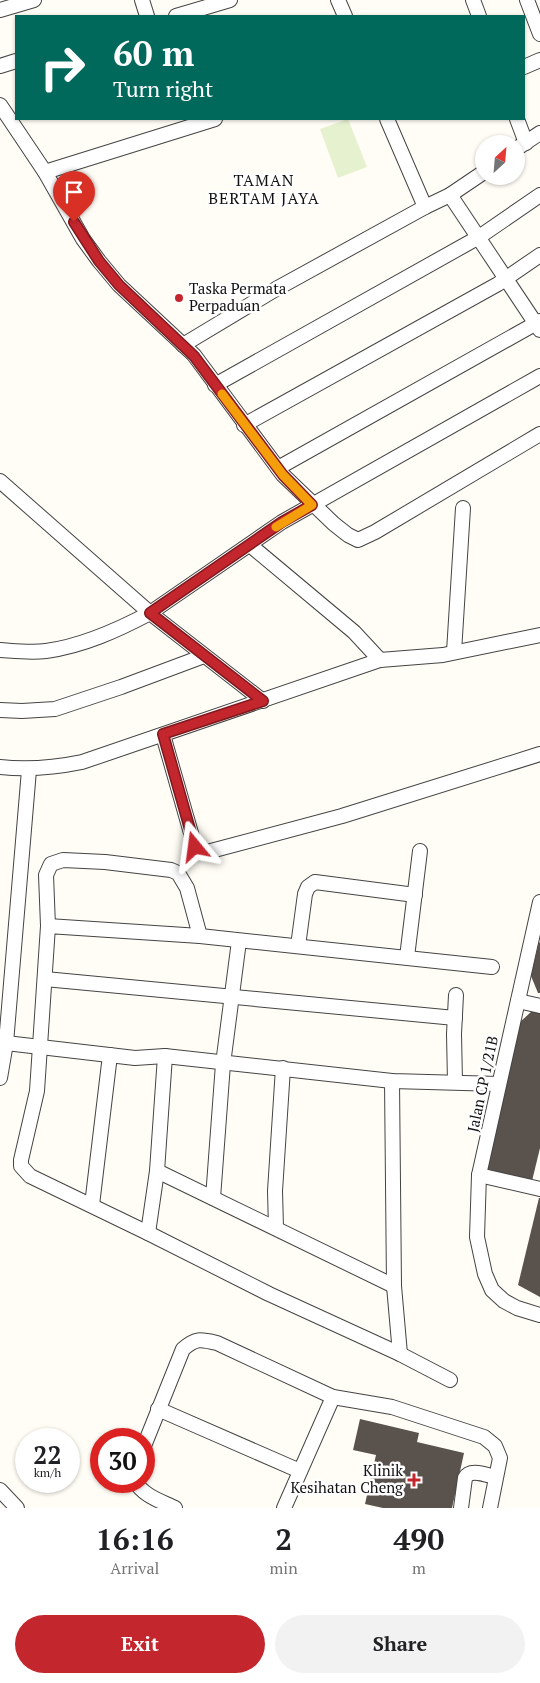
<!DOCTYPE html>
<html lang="en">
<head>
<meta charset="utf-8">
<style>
  :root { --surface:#fff; --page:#f2f2f2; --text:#202124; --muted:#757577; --accent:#c4262e }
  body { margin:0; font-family:"PT Serif",serif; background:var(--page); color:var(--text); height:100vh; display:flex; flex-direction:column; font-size:19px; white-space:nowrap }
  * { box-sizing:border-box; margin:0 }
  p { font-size:16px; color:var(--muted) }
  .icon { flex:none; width:28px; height:28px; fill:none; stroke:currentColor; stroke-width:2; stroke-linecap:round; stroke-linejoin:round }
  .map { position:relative; height:1508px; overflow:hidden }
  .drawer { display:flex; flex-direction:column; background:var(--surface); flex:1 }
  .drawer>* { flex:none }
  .top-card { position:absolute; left:15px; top:15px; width:510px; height:105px; border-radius:0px; box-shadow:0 1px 4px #0004; background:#00695c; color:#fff; overflow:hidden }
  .needle { width:32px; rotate:26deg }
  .tools { position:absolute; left:475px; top:135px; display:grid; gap:10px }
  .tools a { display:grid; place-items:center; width:50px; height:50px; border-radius:50%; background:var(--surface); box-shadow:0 1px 4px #0004; font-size:25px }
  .speed { position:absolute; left:15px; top:1428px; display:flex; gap:10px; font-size:25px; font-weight:700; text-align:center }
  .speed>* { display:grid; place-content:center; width:65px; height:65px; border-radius:50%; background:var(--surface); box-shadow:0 1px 4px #0004; line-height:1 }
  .speed small { font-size:12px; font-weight:400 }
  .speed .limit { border:8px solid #d22; background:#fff; color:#111 }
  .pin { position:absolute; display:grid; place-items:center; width:42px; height:42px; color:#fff; margin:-51px -21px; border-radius:50% 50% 50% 0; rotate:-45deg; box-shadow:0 0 5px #0007 }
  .pin .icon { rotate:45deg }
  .me { position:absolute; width:55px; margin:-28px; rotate:344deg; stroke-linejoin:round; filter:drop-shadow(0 0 4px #0008) }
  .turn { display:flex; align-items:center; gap:18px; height:105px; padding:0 15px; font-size:22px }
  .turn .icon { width:65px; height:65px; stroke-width:2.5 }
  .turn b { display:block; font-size:35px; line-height:42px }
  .eta { display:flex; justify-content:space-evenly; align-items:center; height:85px; text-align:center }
  .eta b { font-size:30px; font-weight:800; line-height:35px }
  .button { display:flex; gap:10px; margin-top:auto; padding:10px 15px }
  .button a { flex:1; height:58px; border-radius:30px; background:var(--accent); color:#fff; font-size:20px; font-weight:800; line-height:58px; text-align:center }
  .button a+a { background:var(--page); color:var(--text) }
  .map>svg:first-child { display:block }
  .pitch { fill:#e6f2cf }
  .building { fill:#5a524d }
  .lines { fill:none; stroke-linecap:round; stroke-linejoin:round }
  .minor-casing { stroke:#444; stroke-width:16 }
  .minor { stroke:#fff; stroke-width:14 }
  .route-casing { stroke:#7f191e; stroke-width:12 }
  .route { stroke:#c4262e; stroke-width:9 }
  .slow { stroke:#f59e0b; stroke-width:9 }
  .poi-dot { fill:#c4262e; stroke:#fff; stroke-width:2 }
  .labels { text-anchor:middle; stroke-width:5; stroke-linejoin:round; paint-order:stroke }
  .poi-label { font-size:15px; fill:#111; stroke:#fff; text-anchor:start }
  .street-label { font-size:15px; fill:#111; stroke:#fff }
  .neighbourhood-label { font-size:16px; letter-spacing:1px; fill:#111; stroke:#fff }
</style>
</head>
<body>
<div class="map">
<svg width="540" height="1508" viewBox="0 0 540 1508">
  <rect width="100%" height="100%" fill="#fffdf5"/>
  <path class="pitch" d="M 348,119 L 367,167 L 338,178 L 320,129 Z"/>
  <g class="building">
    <path d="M 539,942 L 540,943 L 540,993 L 538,993 L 531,976 Z"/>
    <path d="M 532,1011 L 540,1013 L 540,1148 L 532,1181 L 487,1169 L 519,1023 Z"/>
    <path d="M 539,1198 L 540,1198 L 540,1297 L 518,1285 Z"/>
    <path d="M 360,1419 L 419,1433 L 417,1442 L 464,1453 L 452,1508 L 383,1508 L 365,1504 L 376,1455 L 353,1450 Z"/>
  </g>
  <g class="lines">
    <defs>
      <g id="minor">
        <path d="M 142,0 L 147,16"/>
        <path d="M 338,0 L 345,16"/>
        <path d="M 473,0 L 479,16"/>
        <path d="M 527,0 L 540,34"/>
        <path d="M 0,10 L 34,0"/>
        <path d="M 176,16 L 230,0"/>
        <path d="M 0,66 L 16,61"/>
        <path d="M 524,67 L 540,60"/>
        <path d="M 0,105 L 45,172 L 83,239 L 99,261 L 119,285 L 194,355 L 283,475 L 334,524 L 348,535 L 358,540 L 375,532 L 540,434"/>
        <path d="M 387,119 L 425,207"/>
        <path d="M 517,119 L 526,143"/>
        <path d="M 516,149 L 540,133"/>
        <path d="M 45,172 L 215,119"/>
        <path d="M 450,195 L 540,330"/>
        <path d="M 183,345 L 276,289 L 425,207 L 450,195 L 484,172"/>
        <path d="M 215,385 L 479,237 L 540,195"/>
        <path d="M 244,425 L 498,284 L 540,255"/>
        <path d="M 278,468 L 540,321"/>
        <path d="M 0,481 L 150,613 L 263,701"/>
        <path d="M 250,545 L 354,632 L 380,660"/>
        <path d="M 0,650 C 15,651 31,653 46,651 C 83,646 118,630 150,613 L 282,522 L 540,376"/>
        <path d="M 454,652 L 463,508"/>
        <path d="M 0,710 L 22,711 L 55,709 L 121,687 L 204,656"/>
        <path d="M 163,735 L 195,847 L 199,852 L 207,852 L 342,816 L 540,754"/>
        <path d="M 0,767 C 29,770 53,768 82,762 L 380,660 L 443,655 L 540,635"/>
        <path d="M 540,902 L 479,1175 L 477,1237 L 485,1274 L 492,1290 L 504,1301 L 517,1308 L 540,1315"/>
        <path d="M 48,926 L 46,875 L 51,864 L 63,860 L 105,862 L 171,870 L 178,873 L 187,888 L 200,936"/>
        <path d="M 298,946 L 305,894 L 308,887 L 315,882 L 415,895"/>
        <path d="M 407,957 L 420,851"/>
        <path d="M 45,979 L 455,1018"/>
        <path d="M 518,1001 L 540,1006"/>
        <path d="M 6,1043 L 135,1058 L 165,1056 L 392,1081 L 499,1084"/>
        <path d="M 0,1078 L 6,1043 L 29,770"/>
        <path d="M 392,1081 L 394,1286 L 400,1354"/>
        <path d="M 455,1082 L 454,1034 L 456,995"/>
        <path d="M 157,1171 L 394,1286"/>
        <path d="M 479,1175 L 540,1189"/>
        <path d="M 213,1198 L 223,1064 L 239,941"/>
        <path d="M 92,1205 L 110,1055"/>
        <path d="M 276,1228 L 275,1191 L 283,1068"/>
        <path d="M 148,1233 L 157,1171 L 165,1056"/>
        <path d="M 450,1380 L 400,1354 L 269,1294 L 148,1233 L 30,1176 L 21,1166 L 21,1160 L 37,1091 L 48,926 L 200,936 L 492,967"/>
        <path d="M 158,1409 L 300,1471"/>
        <path d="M 144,1446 L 183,1349 C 196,1338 200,1339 217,1343 L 333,1397 L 392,1407 L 484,1437 L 495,1446 L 500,1458 L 490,1508"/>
        <path d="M 135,1481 C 143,1496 161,1501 175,1508"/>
        <path d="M 0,1490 L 17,1508"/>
        <path d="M 284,1508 L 333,1397"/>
        <path d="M 461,1508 L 465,1478 C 470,1468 486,1475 495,1477"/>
      </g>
    </defs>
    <use href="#minor" class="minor-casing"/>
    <use href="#minor" class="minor"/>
  </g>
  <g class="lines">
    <defs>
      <path id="route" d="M 74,222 L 99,261 L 119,285 L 194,356 L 283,475 L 312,505 L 282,522 L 150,613 L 263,701 L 163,734 L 195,847"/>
    </defs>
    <use href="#route" class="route-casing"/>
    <use href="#route" class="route"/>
    <path class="slow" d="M 222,394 L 283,475 L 312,505 L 276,527"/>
  </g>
  <g class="poi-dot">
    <circle cx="179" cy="298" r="5"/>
    <path d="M411.5 1472.5h5v5h5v5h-5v5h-5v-5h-5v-5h5z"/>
  </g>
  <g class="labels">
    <g class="poi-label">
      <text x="189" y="294">Taska Permata<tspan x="189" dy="17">Perpaduan</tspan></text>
      <text x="403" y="1476" text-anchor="end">Klinik<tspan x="403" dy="17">Kesihatan Cheng</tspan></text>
    </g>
    <g class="street-label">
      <text transform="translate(483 1084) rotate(-78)" y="5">Jalan CP 1/21B</text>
    </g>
    <g class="neighbourhood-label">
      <text x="264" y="186">TAMAN<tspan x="264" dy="18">BERTAM JAYA</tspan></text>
    </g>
  </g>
</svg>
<div class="tools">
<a><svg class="needle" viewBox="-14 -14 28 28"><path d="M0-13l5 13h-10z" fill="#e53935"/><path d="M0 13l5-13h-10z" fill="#757577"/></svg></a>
</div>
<div class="speed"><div>22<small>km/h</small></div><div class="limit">30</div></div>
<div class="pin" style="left:74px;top:222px;background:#d93025"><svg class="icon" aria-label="arrive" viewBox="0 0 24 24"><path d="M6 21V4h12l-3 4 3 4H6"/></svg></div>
<svg class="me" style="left:195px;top:847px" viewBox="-20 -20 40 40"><path d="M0-17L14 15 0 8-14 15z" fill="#c4262e" stroke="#fff" stroke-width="4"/></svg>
<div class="top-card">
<div class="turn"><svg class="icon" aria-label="right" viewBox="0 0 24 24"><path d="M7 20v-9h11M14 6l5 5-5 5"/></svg><div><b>60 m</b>Turn right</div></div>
</div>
</div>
<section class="drawer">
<div class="eta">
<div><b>16:16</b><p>Arrival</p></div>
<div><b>2</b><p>min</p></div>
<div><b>490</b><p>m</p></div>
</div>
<div class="button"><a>Exit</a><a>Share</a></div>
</section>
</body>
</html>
